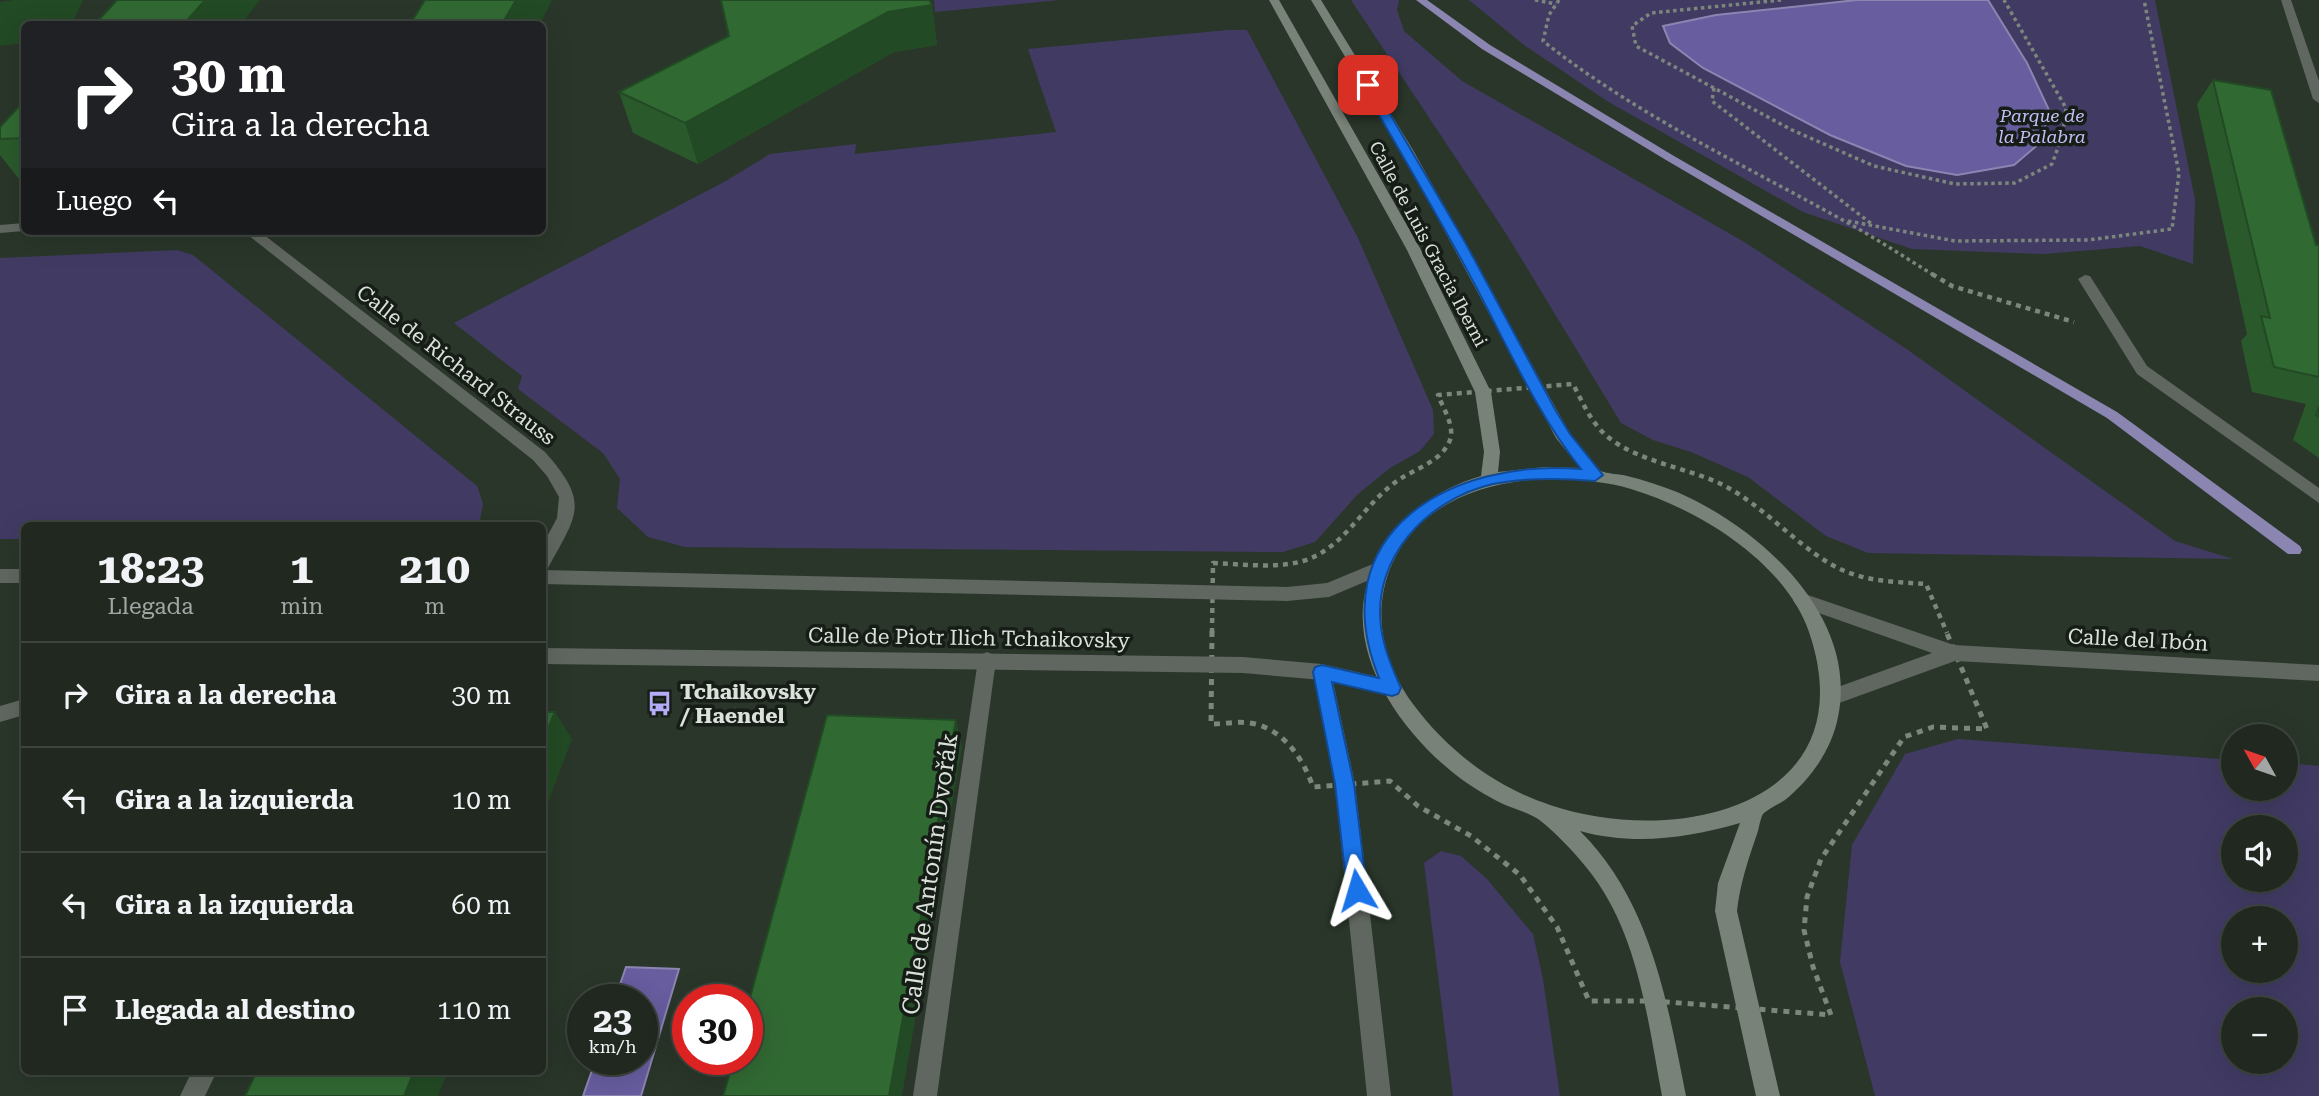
<!DOCTYPE html>
<html lang="es">
<head>
<meta charset="utf-8">
<style>
  :root { --surface:#202820; --page:#283029; --text:#f1f3f6; --muted:#a2a6a5; --line:#3d443e }
  body { margin:0; font-family:"Roboto Serif",serif; background:var(--page); color:var(--text); height:100vh; display:flex; flex-direction:column; font-size:26px; white-space:nowrap }
  * { box-sizing:border-box; margin:0 }
  p { font-size:23px; color:var(--muted) }
  .icon { flex:none; width:38px; height:38px; fill:none; stroke:currentColor; stroke-width:2; stroke-linecap:round; stroke-linejoin:round }
  .map { position:relative; flex:1; overflow:hidden }
  .panel { position:absolute; left:21px; top:522px; width:525px; height:553px; display:flex; flex-direction:column; background:var(--surface); border-radius:10px; box-shadow:0 7px 28px #0002,0 0 0 2px var(--line) }
  .panel>* { flex:none }
  .top-card { position:absolute; left:21px; top:21px; width:525px; height:214px; border-radius:10px; box-shadow:0 7px 28px #0002,0 0 0 2px var(--line); background:#202124; color:#fff; overflow:hidden }
  .needle { width:46px; rotate:310deg }
  .fabs { position:absolute; left:2221px; top:724px; display:grid; gap:14px }
  .fabs a { display:grid; place-items:center; width:77px; height:77px; border-radius:50%; background:var(--surface); box-shadow:0 7px 28px #0002,0 0 0 2px var(--line); font-size:35px }
  .speed { position:absolute; left:567px; top:984px; display:flex; gap:14px; font-size:35px; font-weight:700; text-align:center }
  .speed>* { display:grid; place-content:center; width:91px; height:91px; border-radius:50%; background:var(--surface); box-shadow:0 7px 28px #0002,0 0 0 2px var(--line); line-height:1 }
  .speed small { font-size:18px; font-weight:400 }
  .speed .limit { border:10px solid #d22; background:#fff; color:#111 }
  .pin { position:absolute; display:grid; place-items:center; width:60px; height:60px; color:#fff; margin:-30px; border-radius:14px; box-shadow:0 4px 10px #0006 }
  .me { position:absolute; width:77px; margin:-38px; rotate:353deg; stroke-linejoin:round; filter:drop-shadow(0 0 5px #0008) }
  .turn { display:flex; align-items:center; gap:24px; height:147px; padding:0 35px; font-size:32px }
  .turn .icon { width:91px; height:91px; stroke-width:2.5 }
  .turn b { display:block; font-size:49px; line-height:60px }
  .then { display:flex; align-items:center; height:66px; padding:0 35px; background:#0003; gap:14px; font-size:26px }
  .eta { display:flex; justify-content:space-evenly; align-items:center; height:119px; text-align:center }
  .eta b { font-size:42px; font-weight:700; line-height:49px }
  ul { padding:0; list-style:none }
  li { display:flex; align-items:center; gap:21px; height:105px; padding:0 35px; border-top:2px solid var(--line) }
  li div { flex:1 }
  li b { display:block; font-size:26px }
  li em { font-style:normal }
  .map>svg:first-child { display:block }
  .green { fill:#413b64; fill-rule:evenodd }
  .water { fill:#675d9f; stroke:#8a85b1; stroke-width:2 }
  .lines { fill:none; stroke-linecap:round; stroke-linejoin:round }
  .stream { fill:#8a85b1; fill-rule:evenodd }
  .path-far2 { stroke:#7c867c; stroke-width:3.5; stroke-dasharray:3.5 3.5; stroke-linecap:butt }
  .path-far1 { stroke:#7c867c; stroke-width:4.5; stroke-dasharray:5 5; stroke-linecap:butt }
  .path { stroke:#7c867c; stroke-width:5; stroke-dasharray:6 6; stroke-linecap:butt }
  .minor { fill:#606660; fill-rule:evenodd }
  .tertiary { fill:#606660; fill-rule:evenodd }
  .secondary { fill:#798279; fill-rule:evenodd }
  .wall { fill:#2a5a2c }
  .shaded-wall { fill:#224a24 }
  .building { fill:#316933; stroke:#224a24; stroke-width:2 }
  .route { fill:#1a73e8; stroke:#114b97; stroke-width:2 }
  .labels { text-anchor:middle; stroke-width:7; stroke-linejoin:round; paint-order:stroke }
  .far-park-label { font-size:18px; font-style:italic; fill:#c4bef7; stroke:#161c16 }
  .far-street-label { font-size:18px; fill:#dbe2db; stroke:#161c16 }
  .street-label { font-size:21px; fill:#dbe2db; stroke:#161c16 }
  .poi-label { font-size:21px; font-weight:bold; fill:#dbe2db; stroke:#161c16; text-anchor:start }
  .near-street-label { font-size:24px; fill:#dbe2db; stroke:#161c16 }
</style>
</head>
<body>
<div class="map">
<svg width="2319" height="1096" viewBox="0 0 2319 1096">
  <rect width="100%" height="100%" fill="#2a362a"/>
  <g class="green">
    <path d="M 934,0 L 1060,0 L 935,12 Z"/>
    <path d="M 1351,0 L 1399,0 L 1397,10 L 1404,31 L 1462,81 L 1746,243 L 1908,350 L 2175,541 L 2233,559 L 1868,553 L 1826,536 L 1748,477 L 1691,452 L 1653,440 L 1621,423 L 1507,235 Z"/>
    <path d="M 1469,0 L 2155,0 L 2195,200 L 2193,264 L 2140,246 L 2043,254 L 1912,249 L 1803,212 L 1607,101 L 1524,45 Z"/>
    <path d="M 1228,30 L 1247,30 L 1358,238 L 1433,410 L 1434,434 L 1420,451 L 1390,468 L 1358,494 L 1315,542 L 1283,552 L 685,547 L 648,537 L 617,508 L 620,479 L 603,453 L 518,389 L 522,376 L 454,323 L 724,182 L 770,154 L 856,144 L 855,154 L 1056,132 L 1028,49 Z"/>
    <path d="M 177,250 L 193,255 L 477,486 L 483,504 L 479,525 L 24,525 L 24,539 L 0,539 L 0,258 Z"/>
    <path d="M 1958,739 L 2233,760 L 2233,789 L 2286,789 L 2286,763 L 2319,766 L 2319,1096 L 1875,1096 L 1840,962 L 1852,845 L 1905,754 ZM 2233,828 L 2286,828 L 2286,880 L 2233,880 ZM 2233,919 L 2286,919 L 2286,971 L 2233,971 ZM 2233,1010 L 2286,1010 L 2286,1062 L 2233,1062 Z"/>
    <path d="M 1441,851 L 1461,856 L 1487,879 L 1533,934 L 1543,979 L 1560,1096 L 1453,1096 L 1424,863 Z"/>
  </g>
  <g class="water">
    <path d="M 1857,0 L 1988,0 L 2027,63 L 2049,110 L 2041,142 L 2014,165 L 1957,175 L 1906,166 L 1830,135 L 1703,68 L 1670,43 L 1663,26 L 1716,15 Z"/>
    <path d="M 626,967 L 679,969 L 641,1096 L 583,1096 L 596,1059 L 642,1059 L 642,999 L 615,999 Z"/>
  </g>
  <g class="lines">
    <path class="stream" d="M 1416,0 L 1427,0 L 1490,45 L 1674,156 L 2117,412 L 2300,546 L 2302,550 L 2300,554 L 2288,554 L 2107,418 L 1666,160 L 1482,49 Z"/>
    <g class="path-far2">
      <path d="M 1535,0 L 1556,4"/>
      <path d="M 1559,0 L 1549,15 L 1543,41 C 1634,113 1738,162 1839,218 C 1872,236 1903,256 1935,276"/>
      <path d="M 1781,0 L 1651,13 L 1632,26 L 1636,46 L 1792,130 L 1874,166 L 1955,184 L 2015,183 L 2052,164 L 2063,134 L 2066,108 L 2004,0"/>
      <path d="M 1714,88 L 1712,101 L 1873,225"/>
      <path d="M 1848,221 L 1955,241 L 2088,240 L 2172,229 L 2179,173 L 2144,0"/>
    </g>
    <g class="path-far1">
      <path d="M 1932,274 L 1952,286 L 2074,322"/>
      <path d="M 1212,633 L 1213,563 C 1242,564 1275,569 1303,561 C 1346,548 1364,502 1400,479 C 1417,468 1442,461 1450,440 C 1455,426 1443,408 1438,395 L 1573,384 C 1583,403 1591,423 1608,437 C 1639,462 1685,467 1721,484 C 1766,506 1804,555 1847,572 C 1872,582 1900,582 1926,584 L 1947,633"/>
    </g>
    <path class="path" d="M 1212,631 L 1211,724 C 1224,724 1237,721 1250,723 C 1283,728 1303,758 1313,787 L 1390,781 L 1418,806 L 1471,836 L 1520,875 L 1557,927 L 1589,1001 L 1655,1001 L 1831,1015 L 1813,967 L 1804,930 L 1807,897 L 1821,859 L 1904,737 L 1933,727 L 1987,729 L 1946,631"/>
    <g class="minor">
      <path d="M 2281,0 L 2291,0 L 2319,81 L 2319,103 L 2313,99 Z"/>
      <path d="M 24,223 L 24,231 L 0,233 L 0,225 Z"/>
      <path d="M 243,231 L 259,231 L 545,452 C 590,503 578,513 548,568 L 542,570 L 542,546 L 557,518 L 559,497 L 547,476 L 533,460 Z"/>
      <path d="M 2085,275 L 2090,276 L 2147,366 L 2319,488 L 2319,503 L 2137,374 L 2078,279 Z"/>
      <path d="M 987,652 L 994,655 L 996,660 L 937,1096 L 913,1096 L 978,660 L 980,655 Z"/>
      <path d="M 1322,664 L 1329,667 L 1331,672 L 1355,784 L 1391,1096 L 1367,1096 L 1335,784 L 1313,672 L 1315,667 Z"/>
      <path d="M 192,1071 L 217,1071 L 205,1096 L 180,1096 Z"/>
    </g>
    <g class="tertiary">
      <path d="M 1380,561 L 1386,563 L 1389,568 L 1386,573 L 1329,597 L 1287,601 L 542,584 L 542,570 L 1287,587 L 1327,583 Z"/>
      <rect x="0" y="569" width="24" height="14"/>
      <path d="M 1802,593 L 1954,645 L 2319,665 L 2319,681 L 1955,661 L 1831,706 L 1824,704 L 1821,698 L 1824,692 L 1932,653 L 1796,605 L 1793,600 L 1796,595 Z"/>
      <path d="M 542,648 L 1243,657 L 1322,664 L 1392,680 L 1399,682 L 1402,688 L 1399,694 L 1392,696 L 1322,680 L 1243,673 L 542,664 Z"/>
      <path d="M 24,699 L 24,715 L 0,722 L 0,706 Z"/>
    </g>
    <path class="secondary" d="M 1269,0 L 1279,0 L 1421,250 L 1491,392 L 1500,452 L 1498,472 L 1545,467 L 1580,468 L 1556,438 L 1401,150 L 1311,0 L 1321,0 L 1413,150 L 1570,434 C 1577,443 1592,466 1601,471 C 1607,474 1620,474 1627,476 C 1644,480 1661,486 1677,492 C 1760,528 1859,616 1838,717 C 1832,749 1811,779 1785,800 C 1779,804 1768,809 1763,814 C 1760,819 1759,829 1757,834 C 1748,860 1740,884 1737,911 L 1780,1096 L 1756,1096 L 1715,911 L 1718,883 L 1740,823 C 1687,838 1634,846 1580,831 C 1651,902 1667,1001 1686,1096 L 1662,1096 C 1648,1022 1639,938 1593,876 C 1579,857 1560,837 1542,822 C 1530,812 1509,808 1495,800 C 1480,792 1463,781 1451,771 C 1395,725 1339,643 1373,568 C 1394,521 1431,491 1481,476 L 1484,452 L 1475,392 L 1407,250 ZM 1558,478 C 1582,480 1608,482 1631,489 C 1698,509 1785,562 1809,632 C 1868,805 1677,848 1550,805 C 1495,787 1447,750 1413,704 C 1383,663 1371,612 1392,564 C 1422,498 1492,480 1558,478 Z"/>
  </g>
  <g class="wall">
    <path d="M 932,5 L 937,45 L 894,52 L 698,164 L 633,133 L 619,92 Z"/>
    <path d="M 2213,80 L 2316,245 L 2319,245 L 2319,458 L 2293,440 L 2306,404 L 2252,392 L 2241,341 L 2247,334 L 2197,104 Z"/>
    <path d="M 24,101 L 24,183 L 22,183 L 0,155 L 0,127 Z"/>
  </g>
  <g class="shaded-wall">
    <path d="M 14,0 L 83,0 L 72,24 L 24,24 L 24,43 L 0,46 L 0,2 Z"/>
    <path d="M 205,0 L 260,0 L 241,24 L 184,24 Z"/>
    <path d="M 516,0 L 552,0 L 540,24 L 502,24 Z"/>
    <path d="M 932,5 L 937,45 L 894,52 L 698,164 L 685,123 L 888,12 Z"/>
    <path d="M 555,712 L 572,739 L 542,818 L 542,743 Z"/>
    <path d="M 956,720 L 962,747 L 902,1096 L 889,1096 Z"/>
    <path d="M 414,1071 L 448,1071 L 438,1096 L 404,1096 Z"/>
  </g>
  <g class="building">
    <path d="M 117,0 L 205,0 L 184,24 L 95,24 Z"/>
    <path d="M 425,0 L 516,0 L 502,24 L 410,24 Z"/>
    <path d="M 721,0 L 929,0 L 932,5 L 888,12 L 685,123 L 619,92 L 729,36 Z"/>
    <path d="M 2213,80 L 2271,90 L 2316,245 L 2319,245 L 2319,377 L 2274,367 L 2261,316 L 2270,318 Z"/>
    <path d="M 24,101 L 24,138 L 0,139 L 0,127 Z"/>
    <path d="M 2319,406 L 2319,417 L 2316,415 Z"/>
    <path d="M 542,712 L 555,712 L 542,743 Z"/>
    <path d="M 827,715 L 956,720 L 889,1096 L 723,1096 L 734,1059 L 747,1059 L 747,1009 Z"/>
    <path d="M 257,1071 L 414,1071 L 404,1096 L 245,1096 Z"/>
  </g>
  <path class="route" d="M 1368,82 L 1373,85 L 1466,244 L 1556,411 L 1570,434 L 1603,475 L 1595,481 C 1561,478 1527,477 1493,484 C 1428,499 1372,557 1381,627 C 1384,649 1392,668 1401,688 L 1398,694 L 1392,696 L 1332,682 L 1354,784 L 1367,890 L 1364,897 L 1357,900 L 1350,897 L 1347,890 L 1335,784 L 1313,672 L 1315,667 L 1322,665 L 1379,678 C 1320,532 1452,458 1581,469 C 1537,414 1508,347 1475,285 C 1439,217 1400,152 1362,85 Z"/>
  <defs>
    <symbol id="bus-bare" viewBox="-9 -9 18 18"><path d="M-5-6H5V4H4V6H2V4H-2V6H-4V4H-5ZM-3.5-4V0h7V-4ZM-3.5 1.2v1.5H-2V1.2ZM2 1.2v1.5H3.5V1.2Z" fill="#b5acf8" stroke="#161c16" stroke-width="2.5" paint-order="stroke"/></symbol>
  </defs>
  <g fill-rule="evenodd">
    <use href="#bus-bare" x="642" y="686" width="35" height="35"/>
  </g>
  <g class="labels">
    <g class="far-park-label">
      <text x="2042" y="122">Parque de<tspan x="2042" dy="21">la Palabra</tspan></text>
    </g>
    <g class="far-street-label">
      <text transform="translate(1428 244) rotate(62)" y="6">Calle de Luis Gracia Iberni</text>
    </g>
    <g class="street-label">
      <text transform="translate(456 365) rotate(38)" y="7">Calle de Richard Strauss</text>
      <text transform="translate(969 638) rotate(1)" y="7">Calle de Piotr Ilich Tchaikovsky</text>
      <text transform="translate(2138 640) rotate(3)" y="7">Calle del Ibón</text>
    </g>
    <g class="poi-label">
      <text x="680" y="699">Tchaikovsky<tspan x="680" dy="24">/ Haendel</tspan></text>
    </g>
    <g class="near-street-label">
      <text transform="translate(930 874) rotate(-82)" y="8">Calle de Antonín Dvořák</text>
    </g>
  </g>
</svg>
<div class="fabs">
<a><svg class="needle" viewBox="-14 -14 28 28"><path d="M0-13l5 13h-10z" fill="#e53935"/><path d="M0 13l5-13h-10z" fill="#a2a6a5"/></svg></a>
<a><svg class="icon" aria-label="sound" viewBox="0 0 24 24"><path d="M4 9h4l5-4v14l-5-4H4zM17 9q2 3 0 6"/></svg></a>
<a>+</a>
<a>−</a>
</div>
<div class="speed"><div>23<small>km/h</small></div><div class="limit">30</div></div>
<div class="pin" style="left:1368px;top:85px;background:#d93025"><svg class="icon" aria-label="arrive" viewBox="0 0 24 24"><path d="M6 21V4h12l-3 4 3 4H6"/></svg></div>
<svg class="me" style="left:1357px;top:890px" viewBox="-20 -20 40 40"><path d="M0-17L14 15 0 8-14 15z" fill="#1a73e8" stroke="#fff" stroke-width="4"/></svg>
<div class="top-card">
<div class="turn"><svg class="icon" aria-label="right" viewBox="0 0 24 24"><path d="M7 20v-9h11M14 6l5 5-5 5"/></svg><div><b>30 m</b>Gira a la derecha</div></div>
<div class="then">Luego<svg class="icon" aria-label="left" viewBox="0 0 24 24"><path d="M17 20v-9H6M10 6l-5 5 5 5"/></svg></div>
</div>
<section class="panel">
<div class="eta">
<div><b>18:23</b><p>Llegada</p></div>
<div><b>1</b><p>min</p></div>
<div><b>210</b><p>m</p></div>
</div>
<ul>
<li><svg class="icon" aria-label="right" viewBox="0 0 24 24"><path d="M7 20v-9h11M14 6l5 5-5 5"/></svg><div><b>Gira a la derecha</b></div><em>30 m</em></li>
<li><svg class="icon" aria-label="left" viewBox="0 0 24 24"><path d="M17 20v-9H6M10 6l-5 5 5 5"/></svg><div><b>Gira a la izquierda</b></div><em>10 m</em></li>
<li><svg class="icon" aria-label="left" viewBox="0 0 24 24"><path d="M17 20v-9H6M10 6l-5 5 5 5"/></svg><div><b>Gira a la izquierda</b></div><em>60 m</em></li>
<li><svg class="icon" aria-label="arrive" viewBox="0 0 24 24"><path d="M6 21V4h12l-3 4 3 4H6"/></svg><div><b>Llegada al destino</b></div><em>110 m</em></li>
</ul>
</section>
</div>
</body>
</html>
